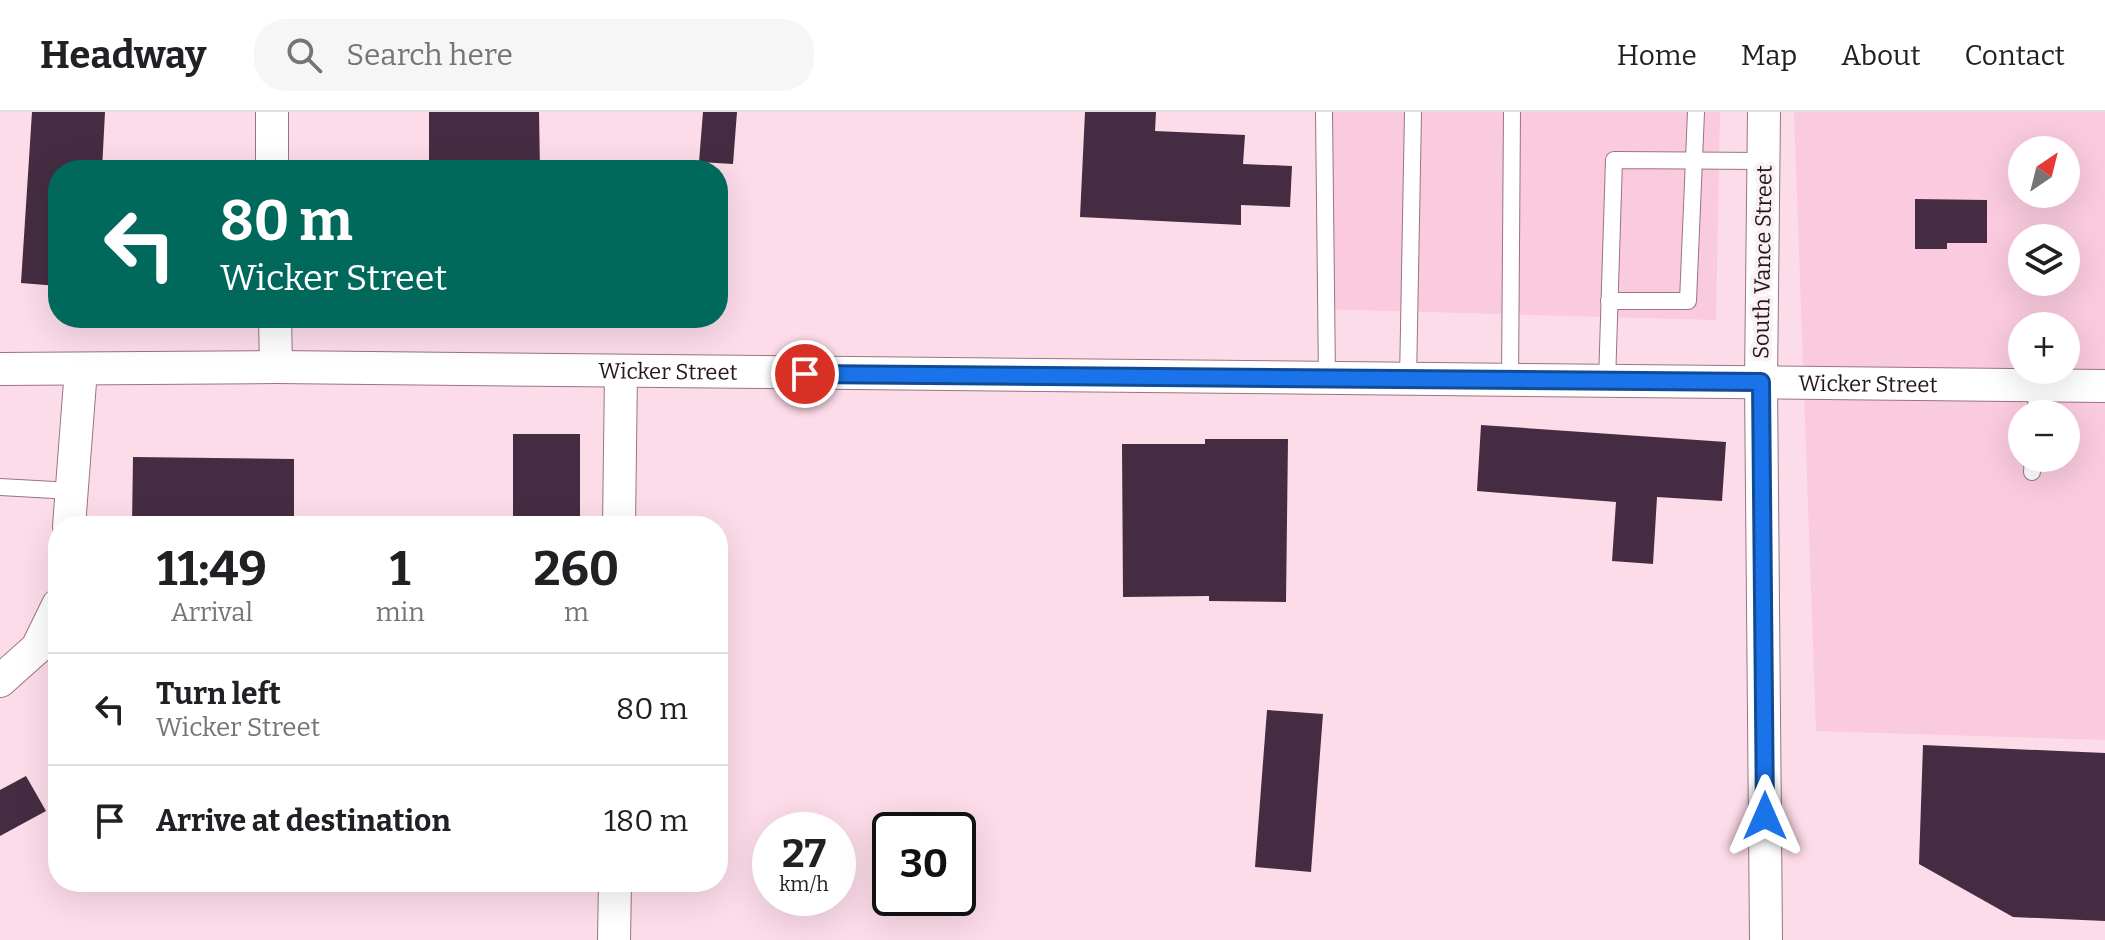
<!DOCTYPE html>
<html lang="en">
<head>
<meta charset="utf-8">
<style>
  :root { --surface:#fff; --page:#f6f6f6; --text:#202124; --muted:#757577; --line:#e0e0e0 }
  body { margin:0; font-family:Bitter,serif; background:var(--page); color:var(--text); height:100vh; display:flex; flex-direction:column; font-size:30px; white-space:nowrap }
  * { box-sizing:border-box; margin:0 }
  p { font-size:26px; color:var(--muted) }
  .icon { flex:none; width:44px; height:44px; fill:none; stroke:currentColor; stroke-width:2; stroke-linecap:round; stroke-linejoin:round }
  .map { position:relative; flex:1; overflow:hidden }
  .details { position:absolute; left:48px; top:404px; width:680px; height:376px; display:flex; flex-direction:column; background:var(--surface); border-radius:32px; box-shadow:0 8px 32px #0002 }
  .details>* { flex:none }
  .guide { position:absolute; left:48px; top:48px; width:680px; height:168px; border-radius:32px; box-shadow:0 8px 32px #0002; background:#00695c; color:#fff; overflow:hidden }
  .needle { width:52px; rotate:35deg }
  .buttons { position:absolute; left:2008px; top:24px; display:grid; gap:16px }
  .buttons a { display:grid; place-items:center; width:72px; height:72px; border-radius:50%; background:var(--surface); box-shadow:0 8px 32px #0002; font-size:40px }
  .speed { position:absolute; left:752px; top:700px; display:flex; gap:16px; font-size:40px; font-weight:700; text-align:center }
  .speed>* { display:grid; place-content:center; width:104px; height:104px; border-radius:50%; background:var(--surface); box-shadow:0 8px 32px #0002; line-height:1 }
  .speed small { font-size:20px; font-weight:400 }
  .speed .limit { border:4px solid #111; border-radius:12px; background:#fff; color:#111 }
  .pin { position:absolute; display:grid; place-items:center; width:68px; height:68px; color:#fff; margin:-34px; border:4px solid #fff; border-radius:50%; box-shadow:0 2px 8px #0007 }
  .me { position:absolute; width:88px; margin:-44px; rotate:0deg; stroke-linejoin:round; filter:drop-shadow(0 0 6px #0008) }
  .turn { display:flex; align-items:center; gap:28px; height:168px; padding:0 40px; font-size:36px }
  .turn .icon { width:104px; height:104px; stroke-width:2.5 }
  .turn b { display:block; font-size:56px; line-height:68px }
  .eta { display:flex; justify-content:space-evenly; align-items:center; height:136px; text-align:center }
  .eta b { font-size:48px; font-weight:700; line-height:56px }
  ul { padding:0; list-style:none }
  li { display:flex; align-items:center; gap:24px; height:112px; padding:0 40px; border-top:2px solid var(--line) }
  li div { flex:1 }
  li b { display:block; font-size:30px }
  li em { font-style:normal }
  header { display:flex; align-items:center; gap:48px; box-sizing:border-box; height:112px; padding:0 40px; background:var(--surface); border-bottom:2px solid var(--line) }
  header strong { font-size:38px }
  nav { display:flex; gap:44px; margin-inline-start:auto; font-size:28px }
  .search { width:560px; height:72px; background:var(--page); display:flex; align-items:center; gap:20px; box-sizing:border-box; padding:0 28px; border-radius:32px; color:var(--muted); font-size:30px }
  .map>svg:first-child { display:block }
  .built { fill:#facade; fill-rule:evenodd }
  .building { fill:#452c42 }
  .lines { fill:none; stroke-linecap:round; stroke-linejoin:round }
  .lane-casing { stroke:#997484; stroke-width:18 }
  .street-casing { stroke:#997484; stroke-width:34 }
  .lane { stroke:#fff; stroke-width:16 }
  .street { stroke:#fff; stroke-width:32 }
  .route-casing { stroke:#114b97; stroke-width:20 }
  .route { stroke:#1a73e8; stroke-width:14 }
  .labels { text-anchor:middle; stroke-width:8; stroke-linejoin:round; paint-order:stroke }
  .street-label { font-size:22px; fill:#24161c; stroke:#f9f1f4 }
</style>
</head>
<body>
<header>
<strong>Headway</strong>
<div class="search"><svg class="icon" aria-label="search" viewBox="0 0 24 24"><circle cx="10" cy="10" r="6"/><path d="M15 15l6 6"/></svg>Search here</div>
<nav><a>Home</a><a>Map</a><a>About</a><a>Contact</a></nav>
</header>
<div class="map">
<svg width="2105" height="828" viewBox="0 0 2105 828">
  <rect width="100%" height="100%" fill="#fddcea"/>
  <g class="built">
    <path d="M 1323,0 L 1720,0 L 1716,208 L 1319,197 Z"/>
    <path d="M 1794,0 L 2105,0 L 2105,628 L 1816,619 ZM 2022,38 L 2066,38 L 2066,82 L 2022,82 ZM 2022,126 L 2066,126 L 2066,170 L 2022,170 ZM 2022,214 L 2066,214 L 2066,258 L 2022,258 ZM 2022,302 L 2066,302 L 2066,346 L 2022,346 Z"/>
  </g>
  <g class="building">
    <path d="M 32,0 L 105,0 L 102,58 L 58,58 L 58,174 L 21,171 Z"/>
    <path d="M 429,0 L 539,0 L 540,58 L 429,58 Z"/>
    <path d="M 703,0 L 737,0 L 733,52 L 699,50 Z"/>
    <path d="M 1085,0 L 1156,0 L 1155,19 L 1245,23 L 1243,52 L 1292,54 L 1290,95 L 1241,93 L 1241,113 L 1080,105 Z"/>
    <path d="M 1915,87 L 1987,88 L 1987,131 L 1947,131 L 1947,137 L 1915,137 Z"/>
    <path d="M 1481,313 L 1726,330 L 1722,389 L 1657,385 L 1653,452 L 1612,449 L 1616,390 L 1477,379 Z"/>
    <rect x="513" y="322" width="67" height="92"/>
    <path d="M 1205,327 L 1288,327 L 1286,490 L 1209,489 L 1209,484 L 1123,485 L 1122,332 L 1205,332 Z"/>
    <path d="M 133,345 L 294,347 L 294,414 L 132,414 Z"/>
    <path d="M 1267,598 L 1323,602 L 1311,760 L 1255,755 Z"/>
    <path d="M 1923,633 L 2105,641 L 2105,809 L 2013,805 L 1919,752 Z"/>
    <path d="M 26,664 L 46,699 L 0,724 L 0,678 Z"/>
  </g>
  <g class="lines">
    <defs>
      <g id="lane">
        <path d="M 1324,0 L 1327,268"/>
        <path d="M 1609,189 L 1688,189 L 1696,0"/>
        <path d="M 1408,269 L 1413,0"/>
        <path d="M 1510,270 L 1512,0"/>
        <path d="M 1607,270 L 1614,48 L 1763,49"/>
        <path d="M 2036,302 L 2037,273"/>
        <path d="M 2032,360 L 2033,346"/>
        <path d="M 0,375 L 72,379"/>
      </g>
      <g id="street">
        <path d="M 272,0 L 272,58"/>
        <path d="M 1764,0 L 1761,270 L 1766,828"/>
        <path d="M 275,206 L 276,255"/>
        <path id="s1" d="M 0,257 L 276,255 L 2105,274"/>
        <path d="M 69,414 L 81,257"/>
        <path d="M 619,414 L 621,260"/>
        <path d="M 0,569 L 37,536 L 58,493"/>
        <path d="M 614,828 L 615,770"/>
      </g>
    </defs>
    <use href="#lane" class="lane-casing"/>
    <use href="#street" class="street-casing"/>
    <use href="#lane" class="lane"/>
    <use href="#street" class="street"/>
  </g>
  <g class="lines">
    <defs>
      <path id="route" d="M 805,262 L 1761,270 L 1765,704"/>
    </defs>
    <use href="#route" class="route-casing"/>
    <use href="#route" class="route"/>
  </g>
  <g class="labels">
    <g class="street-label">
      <text transform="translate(1762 150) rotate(-89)" y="8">South Vance Street</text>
      <text dy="8" stroke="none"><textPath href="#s1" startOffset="668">Wicker Street</textPath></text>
      <text dy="8" stroke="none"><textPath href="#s1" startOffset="1868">Wicker Street</textPath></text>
    </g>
  </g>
</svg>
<div class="buttons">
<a><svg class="needle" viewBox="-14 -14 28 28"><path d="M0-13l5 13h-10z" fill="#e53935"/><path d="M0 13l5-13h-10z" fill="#757577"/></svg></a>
<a><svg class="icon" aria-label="layers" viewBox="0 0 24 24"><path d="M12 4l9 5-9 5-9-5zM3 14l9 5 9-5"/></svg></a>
<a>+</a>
<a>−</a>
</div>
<div class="speed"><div>27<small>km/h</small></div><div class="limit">30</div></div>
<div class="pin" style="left:805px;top:262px;background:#d93025"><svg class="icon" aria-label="arrive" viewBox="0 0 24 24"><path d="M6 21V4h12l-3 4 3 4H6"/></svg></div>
<svg class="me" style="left:1765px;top:704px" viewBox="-20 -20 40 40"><path d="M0-17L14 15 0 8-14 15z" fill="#1a73e8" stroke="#fff" stroke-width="4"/></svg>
<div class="guide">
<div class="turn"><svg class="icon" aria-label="left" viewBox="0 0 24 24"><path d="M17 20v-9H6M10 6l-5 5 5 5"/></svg><div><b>80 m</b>Wicker Street</div></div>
</div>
<section class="details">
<div class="eta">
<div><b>11:49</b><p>Arrival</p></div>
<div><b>1</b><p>min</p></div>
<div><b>260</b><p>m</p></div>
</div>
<ul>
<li><svg class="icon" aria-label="left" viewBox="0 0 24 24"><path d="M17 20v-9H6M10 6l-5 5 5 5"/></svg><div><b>Turn left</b><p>Wicker Street</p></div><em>80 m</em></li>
<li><svg class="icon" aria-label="arrive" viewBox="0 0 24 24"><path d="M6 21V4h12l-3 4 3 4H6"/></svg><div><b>Arrive at destination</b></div><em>180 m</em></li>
</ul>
</section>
</div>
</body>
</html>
